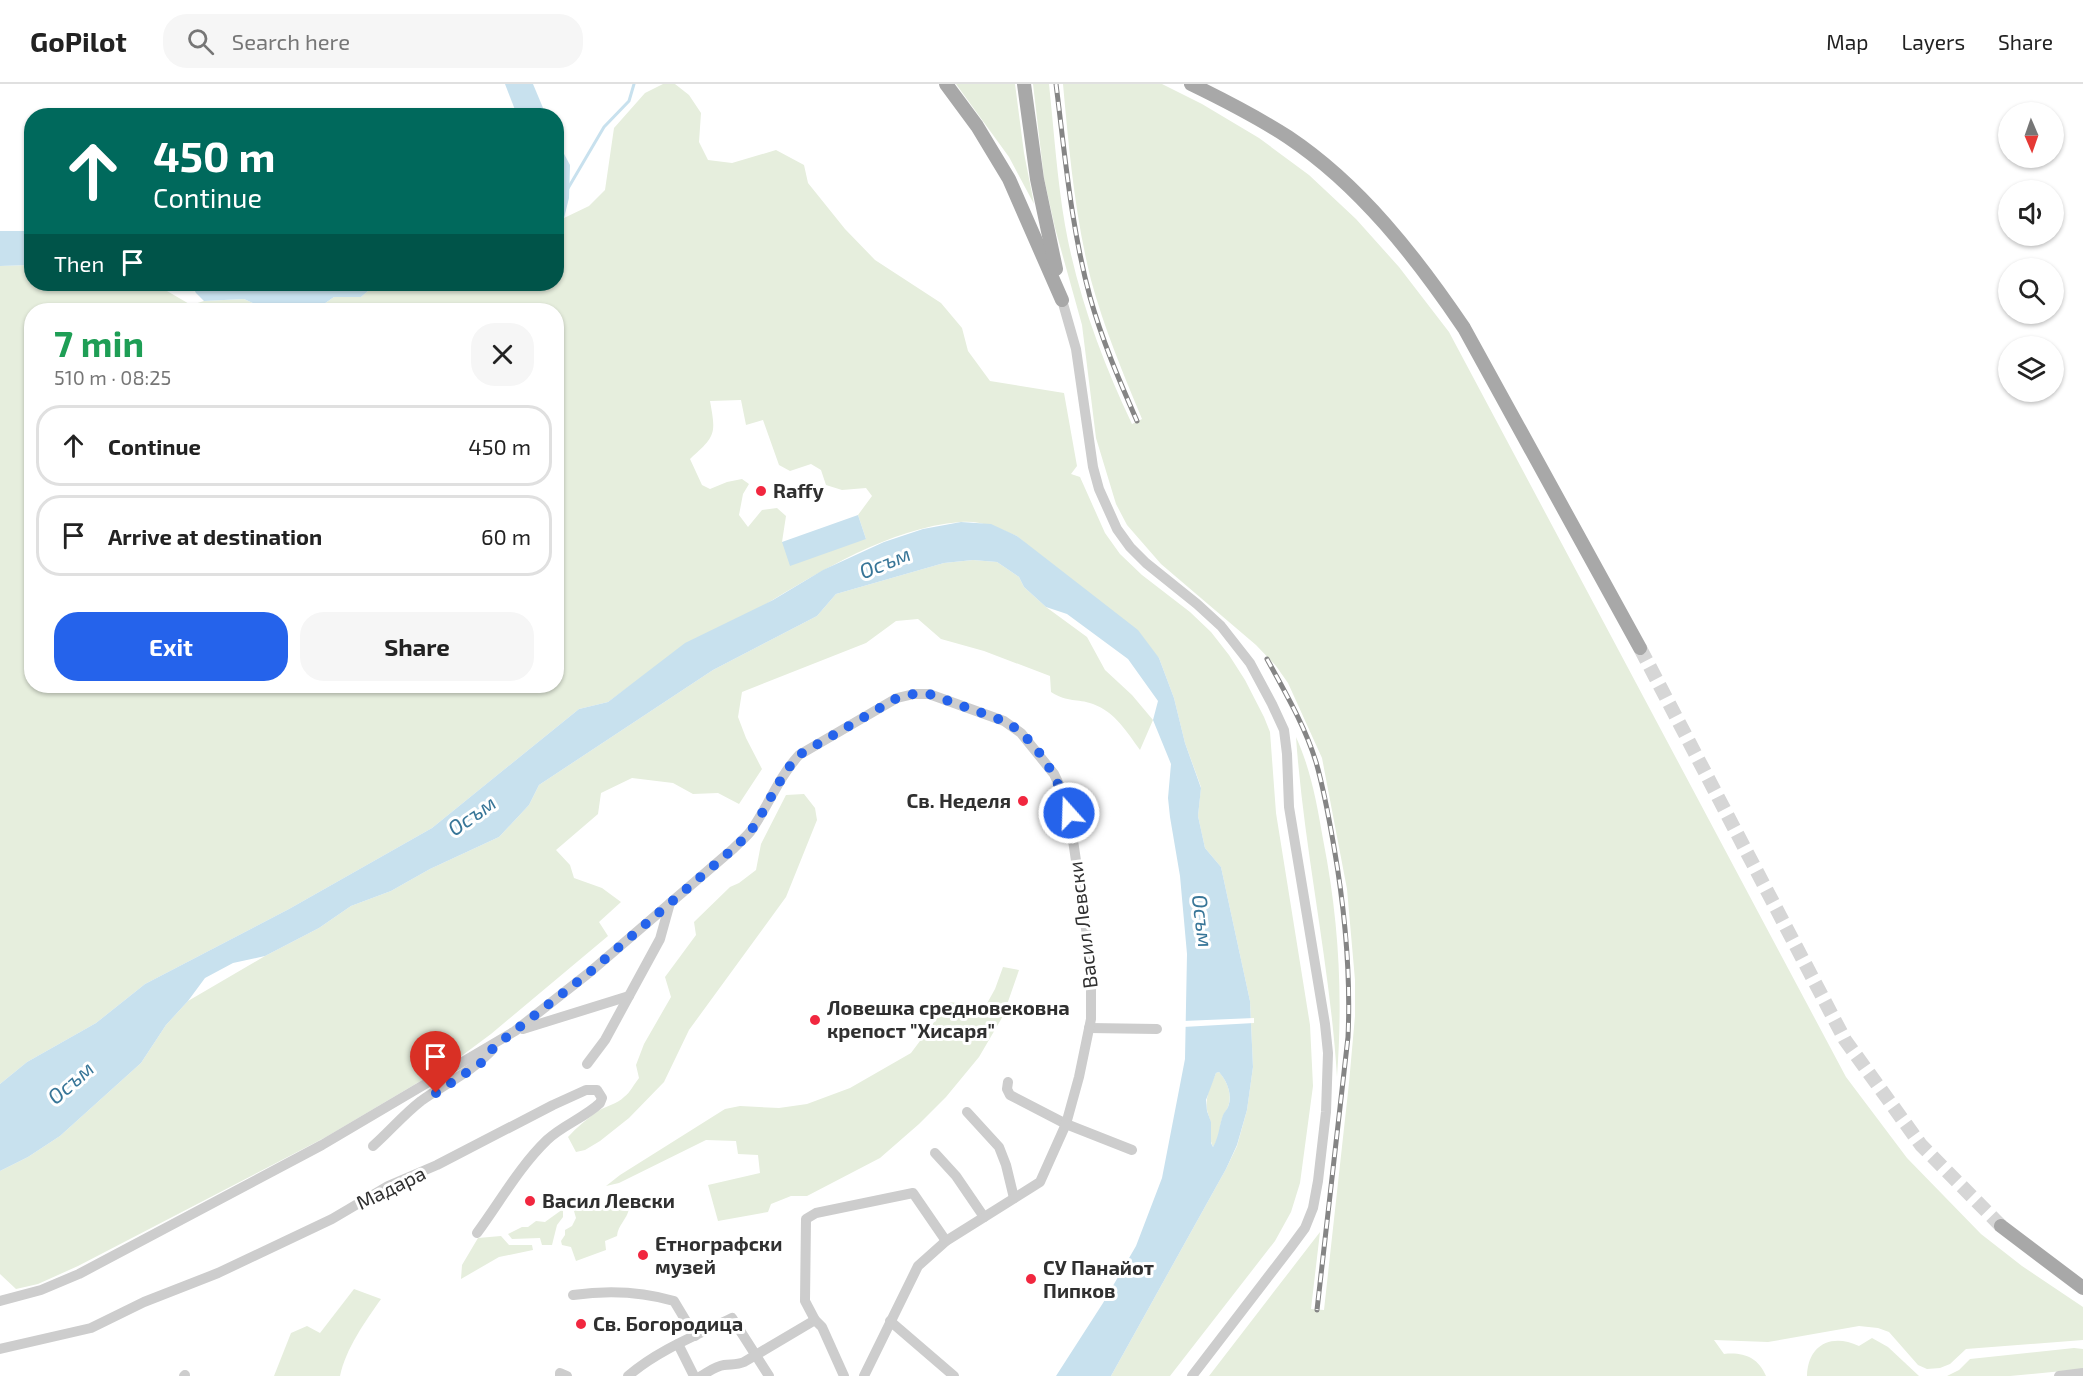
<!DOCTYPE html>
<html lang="en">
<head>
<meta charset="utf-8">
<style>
  :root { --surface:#fff; --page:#f6f6f6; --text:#222; --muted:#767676; --line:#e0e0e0; --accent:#2563eb }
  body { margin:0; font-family:"Exo 2",sans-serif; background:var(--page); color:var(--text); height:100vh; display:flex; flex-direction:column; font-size:22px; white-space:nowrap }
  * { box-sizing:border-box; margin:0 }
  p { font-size:20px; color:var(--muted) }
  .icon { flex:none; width:33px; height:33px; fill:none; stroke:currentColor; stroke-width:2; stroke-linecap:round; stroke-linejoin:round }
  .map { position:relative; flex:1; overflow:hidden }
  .details { position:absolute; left:24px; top:219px; width:540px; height:390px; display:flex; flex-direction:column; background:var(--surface); border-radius:24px; box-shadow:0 2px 4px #0004 }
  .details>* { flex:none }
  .top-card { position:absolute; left:24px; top:24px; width:540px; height:183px; border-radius:24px; box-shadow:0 2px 4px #0004; background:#00695c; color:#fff; overflow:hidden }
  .needle { width:39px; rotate:178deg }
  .buttons { position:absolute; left:1998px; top:18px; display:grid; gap:12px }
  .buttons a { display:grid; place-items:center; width:66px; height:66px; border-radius:50%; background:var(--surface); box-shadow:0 2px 4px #0004; font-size:30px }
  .pin { position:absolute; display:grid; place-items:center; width:51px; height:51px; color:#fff; margin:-62px -26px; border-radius:50% 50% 50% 0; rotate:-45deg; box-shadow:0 0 6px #0007 }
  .pin .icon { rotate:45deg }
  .me { position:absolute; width:66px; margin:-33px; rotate:340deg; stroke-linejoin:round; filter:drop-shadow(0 0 4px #0008) }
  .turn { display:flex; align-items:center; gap:21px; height:126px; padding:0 30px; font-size:27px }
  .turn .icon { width:78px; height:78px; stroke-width:2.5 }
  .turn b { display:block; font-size:42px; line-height:51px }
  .then { display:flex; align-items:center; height:57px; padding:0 30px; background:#0003; gap:12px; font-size:22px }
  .round { display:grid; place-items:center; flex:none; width:63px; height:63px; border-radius:24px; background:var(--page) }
  .headline { display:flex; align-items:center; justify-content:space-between; height:102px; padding:0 30px }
  h1 { font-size:36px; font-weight:700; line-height:45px; color:#1e9e55 }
  .cta { display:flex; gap:12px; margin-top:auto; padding:12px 30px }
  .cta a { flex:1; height:69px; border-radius:24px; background:var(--accent); color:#fff; font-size:24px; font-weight:700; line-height:69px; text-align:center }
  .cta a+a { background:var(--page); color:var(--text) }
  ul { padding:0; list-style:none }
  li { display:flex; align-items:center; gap:18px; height:81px; margin:0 12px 9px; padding:0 18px; border:3px solid var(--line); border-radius:24px }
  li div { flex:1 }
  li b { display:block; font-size:22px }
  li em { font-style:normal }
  header { display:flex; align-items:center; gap:36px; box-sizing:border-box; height:84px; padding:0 30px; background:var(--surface); border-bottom:2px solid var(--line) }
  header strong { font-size:28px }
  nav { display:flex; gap:33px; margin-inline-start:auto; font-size:21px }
  .search { width:420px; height:54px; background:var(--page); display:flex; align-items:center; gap:15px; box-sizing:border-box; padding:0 21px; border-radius:24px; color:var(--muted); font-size:22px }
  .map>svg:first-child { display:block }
  .green { fill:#e6eedd; fill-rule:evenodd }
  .water { fill:#c8e1ee; fill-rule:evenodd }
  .pier { fill:#fff }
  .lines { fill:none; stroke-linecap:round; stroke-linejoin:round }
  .stream { stroke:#c8e1ee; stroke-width:3 }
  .major-tunnel { stroke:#d6d6d6; stroke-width:14; stroke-dasharray:14 7; stroke-linecap:butt }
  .minor { stroke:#cdcdcd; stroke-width:10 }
  .major { stroke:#a8a8a8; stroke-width:14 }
  .rail-casing { stroke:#858585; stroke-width:5 }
  .rail { stroke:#fff; stroke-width:3; stroke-dasharray:9; stroke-linecap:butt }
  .route { stroke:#2563eb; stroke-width:10; stroke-dasharray:0 18 }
  .poi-dot { fill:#f1273f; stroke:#fff; stroke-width:2 }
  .labels { text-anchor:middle; stroke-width:6; stroke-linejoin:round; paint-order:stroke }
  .poi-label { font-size:20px; font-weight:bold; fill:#303030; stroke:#fff; text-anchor:start }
  .street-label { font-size:20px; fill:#303030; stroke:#fff }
  .water-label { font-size:21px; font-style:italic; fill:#387698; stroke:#fff }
</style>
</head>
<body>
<header>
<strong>GoPilot</strong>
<div class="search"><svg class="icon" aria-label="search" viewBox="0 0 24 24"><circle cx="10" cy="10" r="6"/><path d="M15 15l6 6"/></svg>Search here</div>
<nav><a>Map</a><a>Layers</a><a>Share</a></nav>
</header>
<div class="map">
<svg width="2083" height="1292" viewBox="0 0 2083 1292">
  <rect width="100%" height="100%" fill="#fff"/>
  <g class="green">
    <path d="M 663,0 L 675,0 L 689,11 L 701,29 L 699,58 L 708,76 L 732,79 L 776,66 L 804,81 L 808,99 L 845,145 L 875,176 L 941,219 L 962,244 L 968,267 L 990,297 L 1064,309 L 1077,382 L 1071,390 L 1080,393 L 1105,449 L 1120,470 L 1142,491 L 1190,528 L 1211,548 L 1229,571 L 1245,596 L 1264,633 L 1270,648 L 1276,729 L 1310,941 L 1313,1002 L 1300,1099 L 1291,1128 L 1275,1157 L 1170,1292 L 1111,1292 L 1226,1085 L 1237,1062 L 1247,1026 L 1253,983 L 1250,917 L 1221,783 L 1205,764 L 1198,732 L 1201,703 L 1185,659 L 1174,614 L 1159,574 L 1017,452 C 998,444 981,436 960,438 C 888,444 816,490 756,526 C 715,551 673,576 631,601 L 608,618 L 579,625 L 432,744 L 289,825 L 145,900 L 96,939 L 27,978 L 0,1000 L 0,182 L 31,181 L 32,200 L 155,200 L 191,221 L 204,217 L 244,215 L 268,226 L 32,226 L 32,602 L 556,602 L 556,226 L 291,226 L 305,220 L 321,222 L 334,213 L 361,213 L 376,200 L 556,200 L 557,142 L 564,134 L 589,122 L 605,106 L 614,44 L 645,9 ZM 741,316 L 746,341 L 763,336 L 779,381 L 790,387 L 811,380 L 821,386 L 826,401 L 842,406 L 866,404 L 872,412 L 858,431 L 866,455 L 782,458 L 786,432 L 777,424 L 762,426 L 748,443 L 739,431 L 743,410 L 749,400 L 742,395 L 727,398 L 710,405 L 702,401 L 690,375 C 716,352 716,350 710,317 Z"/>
    <path d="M 956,0 L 1015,0 L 1024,69 L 1034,120 L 1009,73 Z"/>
    <path d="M 1033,0 L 1049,0 C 1054,47 1057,94 1065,141 C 1077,209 1102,277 1132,340 L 1142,335 C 1123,289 1104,244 1091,196 C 1075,132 1069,66 1063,0 L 1162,0 L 1202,20 L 1259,54 L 1309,91 L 1356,135 L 1399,183 L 1449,248 L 1846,993 L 1907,1074 L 1981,1150 L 2022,1182 L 2083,1223 L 2083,1256 L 1966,1265 L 1950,1280 L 1940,1284 L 1927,1285 L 1918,1281 L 1889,1248 L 1878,1244 L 1859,1242 L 1768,1258 L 1714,1256 L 1724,1270 C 1743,1268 1758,1273 1766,1292 L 1209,1292 L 1320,1148 L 1311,1225 L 1324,1226 L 1349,999 L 1355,932 L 1355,896 L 1347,805 L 1322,674 L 1288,599 L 1276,582 L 1256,561 L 1161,480 L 1127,441 L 1116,420 L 1096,354 L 1082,241 L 1055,144 L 1044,94 Z"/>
    <path d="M 973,476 L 997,478 L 1019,493 L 1024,503 L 1046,523 L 1087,553 L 1105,586 L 1132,611 L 1153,636 L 1140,666 C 1127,648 1115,628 1093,620 C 1076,614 1069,619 1051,608 L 1050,592 L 984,567 L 941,555 L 918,535 L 896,537 L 866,559 L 742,608 L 738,633 L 746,654 L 762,685 L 739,720 L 718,709 L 693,710 L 673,699 L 632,694 L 601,709 L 598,730 L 556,766 L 570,781 L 574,794 L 602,804 L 621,818 L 599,838 L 608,852 L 491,950 L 456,976 L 326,1053 L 78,1182 L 38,1200 L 16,1205 L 0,1190 L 0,1087 L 28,1073 L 60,1052 L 141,979 L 166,941 L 188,917 L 265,872 L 319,844 L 351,822 L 391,807 L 430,785 L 499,753 L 529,721 L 539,701 L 713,586 L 817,532 L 836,510 L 944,479 Z"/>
    <path d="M 1296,653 C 1311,686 1317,720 1323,755 C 1339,837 1343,910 1337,993 C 1330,879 1304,767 1296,653 Z"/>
    <path d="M 804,710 L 815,724 L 817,736 L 786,813 L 689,946 L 664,998 L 629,1034 L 600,1057 L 585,1066 L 576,1068 L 568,1053 C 577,1043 587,1035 598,1027 C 606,1022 617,1020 624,1013 C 630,1009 634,1000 639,994 L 636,981 L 644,960 L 671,913 L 665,893 L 696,851 L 694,838 L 730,803 L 739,799 L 756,786 L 761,760 L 786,711 Z"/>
    <path d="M 1003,883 L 1019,886 L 1003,932 L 979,973 L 946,1013 L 919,1040 L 880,1074 L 807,1112 L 791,1112 L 771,1120 L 768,1128 L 718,1137 L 708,1101 L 760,1089 L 758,1071 L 738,1070 L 736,1057 L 706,1056 L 619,1099 L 606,1102 L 620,1091 L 725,1025 L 740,1022 L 779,1024 L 807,1020 L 850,1004 L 911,969 L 949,918 L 985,923 L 995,905 Z"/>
    <path d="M 1219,988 C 1227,997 1233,1011 1228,1023 C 1227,1026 1224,1029 1223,1032 C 1219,1042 1220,1054 1213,1063 C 1209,1056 1211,1048 1211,1040 C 1210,1035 1208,1030 1207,1026 C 1205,1012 1211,1001 1216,989 Z"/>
    <path d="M 605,1121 L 629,1125 C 627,1135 618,1141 617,1152 L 605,1157 L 606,1166 L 576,1177 L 571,1163 L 562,1161 L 561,1157 L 565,1151 L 565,1146 L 572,1142 L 576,1134 L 574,1127 L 580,1122 Z"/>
    <path d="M 563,1125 L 563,1133 L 557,1141 L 552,1161 L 542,1161 L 540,1154 L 512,1155 L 508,1150 L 522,1143 L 528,1143 L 536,1137 L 545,1138 Z"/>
    <path d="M 501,1152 L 509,1161 L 532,1161 L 533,1166 L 499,1173 L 461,1195 L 462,1181 L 478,1154 Z"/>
    <path d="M 354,1205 L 381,1215 C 365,1238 346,1264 340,1292 L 274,1292 L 291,1249 L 307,1242 L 320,1249 Z"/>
    <path d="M 1872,1254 L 1888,1263 L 1919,1292 L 1807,1292 C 1808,1261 1831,1249 1859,1262 Z"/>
    <path d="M 2074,1264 L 2083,1265 L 2083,1285 L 2010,1292 L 1947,1292 L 1959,1286 L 1970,1275 Z"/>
  </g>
  <g class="water">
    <path d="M 505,0 L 533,0 L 546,31 L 517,31 Z"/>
    <path d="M 556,55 L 570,81 L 569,114 L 564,134 L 557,142 Z"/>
    <path d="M 0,147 L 31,147 L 31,181 L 0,182 Z"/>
    <path d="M 191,200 L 376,200 L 361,213 L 334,213 L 321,222 L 305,220 L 291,226 L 268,226 L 244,215 L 204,217 L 196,209 Z"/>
    <path d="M 858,431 L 866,455 L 790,482 L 782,458 Z"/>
    <path d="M 961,438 L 991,440 L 1017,452 L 1138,546 L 1159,574 L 1174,614 L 1185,659 L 1201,704 L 1198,732 L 1205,764 L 1221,783 L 1250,917 L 1253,983 L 1247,1026 L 1237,1061 L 1226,1085 L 1111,1292 L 1056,1292 L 1103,1219 L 1136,1162 L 1162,1094 L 1185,975 L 1187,870 L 1180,792 L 1170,733 L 1168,714 L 1171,680 L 1153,636 L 1158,617 L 1128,575 L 1067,530 L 1046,523 L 1024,503 L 1019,493 L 997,478 L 973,476 L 944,479 L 836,510 L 817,532 L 713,586 L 539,701 L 529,721 L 499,753 L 430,785 L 391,807 L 351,822 L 319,844 L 265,872 L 233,879 L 205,894 L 188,917 L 166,941 L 141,979 L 60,1052 L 28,1073 L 0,1087 L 0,1000 L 27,978 L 96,939 L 145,900 L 289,825 L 432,744 L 579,625 L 608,618 L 685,559 L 773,516 L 823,486 L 884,458 L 923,445 ZM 1219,988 C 1227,997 1233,1011 1228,1023 C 1227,1026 1224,1028 1223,1031 C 1219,1042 1219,1053 1213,1063 L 1211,1059 L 1211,1038 L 1207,1027 L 1206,1016 L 1216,989 Z"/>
  </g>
  <path class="pier" d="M 1254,934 L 1254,939 L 1183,943 L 1183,937 Z"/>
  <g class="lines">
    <path class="stream" d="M 567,106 L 604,43 L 629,17 L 634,0"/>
    <path class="major-tunnel" d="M 1640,564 L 1845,956 L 1921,1061 L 2001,1142"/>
    <g class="minor">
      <path d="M 1062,216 L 1076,265 L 1093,383 L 1099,405 L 1117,445 L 1130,463 L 1146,479 L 1197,520 L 1221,542 L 1250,579 L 1272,620 L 1284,646 L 1287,670 L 1289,723 L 1325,940 L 1328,969 L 1326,1028 L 1318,1097 L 1313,1124 L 1305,1144 L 1291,1163 L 1192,1292"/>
      <path d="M 1089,944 L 1157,945"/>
      <path d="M 523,945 L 629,912"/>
      <path d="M 587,980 L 605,956 L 660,855 L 670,819"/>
      <path d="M 1008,998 L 1007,1005 L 1010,1011 L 1066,1040 L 1132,1066"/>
      <path d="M 967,1028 L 999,1063 L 1006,1081 L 1014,1114"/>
      <path d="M 373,1062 C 389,1048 404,1030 421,1017 C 446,999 472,988 493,965"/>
      <path d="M 935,1069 L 956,1092 L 984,1133"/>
      <path d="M 573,1211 C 608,1206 640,1207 674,1217 L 695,1252"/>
      <path d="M 0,1217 L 41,1206 L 79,1190 L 322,1061 L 515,947 L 590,888 L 733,765 C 739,759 745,754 750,748 C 768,723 778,694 799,671 L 897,614 L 914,610 L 929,610 L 1004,637 L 1021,649 L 1054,690 L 1063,709 L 1069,729 L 1091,879 L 1091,935 L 1079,993 L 1066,1040 L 1040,1098 L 946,1157 L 918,1182 L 864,1292"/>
      <path d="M 890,1237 L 954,1292"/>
      <path d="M 678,1260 L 694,1292"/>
      <path d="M 0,1265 L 91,1244 L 144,1218 L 218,1189 L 332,1135 L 388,1102 L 437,1081 L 553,1021 L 586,1006 L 597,1006 L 602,1014 L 600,1019 C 584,1034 563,1041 547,1056 C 519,1083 500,1118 477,1149"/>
      <path d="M 184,1292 L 185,1291"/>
      <path d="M 560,1292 L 560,1289 L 567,1292"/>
      <path d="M 628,1292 C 658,1266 697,1251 732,1234 L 769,1292"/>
      <path d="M 701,1292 C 708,1288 716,1282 724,1281 C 732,1280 737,1281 744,1278 L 815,1236"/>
      <path d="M 844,1292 L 822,1243 L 815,1236 L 805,1217 L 806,1135 L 816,1129 L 913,1109 L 946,1157"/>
      <path d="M 2059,1292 L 2083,1289"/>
    </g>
    <g class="major">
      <path d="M 946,0 L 977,42 L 1009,95 L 1062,216"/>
      <path d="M 1024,0 L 1037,95 L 1056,185"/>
      <path d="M 1191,0 C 1224,16 1257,33 1288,53 C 1360,101 1416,173 1464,244 L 1640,564"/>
      <path d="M 2001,1142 L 2083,1204"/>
    </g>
    <defs>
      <g id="rail">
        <path d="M 1056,0 C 1065,71 1071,143 1090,213 C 1102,256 1119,296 1137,337"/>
        <path d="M 1267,575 C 1285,608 1305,642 1316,678 C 1324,706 1329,734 1334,763 C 1345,827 1351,888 1348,953 L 1317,1226"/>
      </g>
    </defs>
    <use href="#rail" class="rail-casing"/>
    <use href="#rail" class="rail"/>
  </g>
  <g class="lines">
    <path class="route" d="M 436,1009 L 481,979 L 494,963 L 590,888 L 733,765 C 739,759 745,754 750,748 C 768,723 778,694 799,671 L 897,614 L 914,610 L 929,610 L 1004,637 C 1036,654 1059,695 1069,729"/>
  </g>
  <g class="poi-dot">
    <circle cx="761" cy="407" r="6"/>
    <circle cx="1023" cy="717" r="6"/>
    <circle cx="815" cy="936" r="6"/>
    <circle cx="530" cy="1117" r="6"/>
    <circle cx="643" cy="1171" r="6"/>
    <circle cx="1031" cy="1195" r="6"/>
    <circle cx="581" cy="1240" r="6"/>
  </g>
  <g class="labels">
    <g class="poi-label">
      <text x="773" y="414">Raffy</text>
      <text x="1011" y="724" text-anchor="end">Св. Неделя</text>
      <text x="827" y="931">Ловешка средновековна<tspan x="827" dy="23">крепост "Хисаря"</tspan></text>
      <text x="542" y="1124">Васил Левски</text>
      <text x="655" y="1167">Етнографски<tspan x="655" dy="23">музей</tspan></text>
      <text x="1043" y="1191">СУ Панайот<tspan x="1043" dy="23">Пипков</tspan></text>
      <text x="593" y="1247">Св. Богородица</text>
    </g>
    <g class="street-label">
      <text transform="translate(1083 841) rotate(-97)" y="7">Васил Левски</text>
      <text transform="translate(391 1104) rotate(-26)" y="7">Мадара</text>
    </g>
    <g class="water-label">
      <text transform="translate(885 479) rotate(-22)" y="7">Осъм</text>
      <text transform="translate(472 732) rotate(-35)" y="7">Осъм</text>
      <text transform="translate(1202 837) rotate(83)" y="7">Осъм</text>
      <text transform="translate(71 999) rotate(-41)" y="7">Осъм</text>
    </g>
  </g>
</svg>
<div class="buttons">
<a><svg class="needle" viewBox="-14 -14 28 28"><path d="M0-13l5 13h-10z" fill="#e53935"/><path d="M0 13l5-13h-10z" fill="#767676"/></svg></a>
<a><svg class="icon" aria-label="sound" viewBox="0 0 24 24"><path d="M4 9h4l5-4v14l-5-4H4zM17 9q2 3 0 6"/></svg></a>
<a><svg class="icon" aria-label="search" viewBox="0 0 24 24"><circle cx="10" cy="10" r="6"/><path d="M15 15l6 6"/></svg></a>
<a><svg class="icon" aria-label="layers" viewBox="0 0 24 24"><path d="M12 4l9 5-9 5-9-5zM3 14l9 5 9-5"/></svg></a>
</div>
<div class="pin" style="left:436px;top:1009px;background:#d93025"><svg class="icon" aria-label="arrive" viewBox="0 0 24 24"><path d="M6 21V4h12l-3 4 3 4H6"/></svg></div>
<svg class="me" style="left:1069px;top:729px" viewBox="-20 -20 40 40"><circle r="17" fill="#2563eb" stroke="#fff" stroke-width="3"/><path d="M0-11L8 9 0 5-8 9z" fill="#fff"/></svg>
<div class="top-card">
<div class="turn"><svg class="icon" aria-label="ahead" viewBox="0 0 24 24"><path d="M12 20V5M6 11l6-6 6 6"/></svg><div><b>450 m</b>Continue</div></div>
<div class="then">Then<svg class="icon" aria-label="arrive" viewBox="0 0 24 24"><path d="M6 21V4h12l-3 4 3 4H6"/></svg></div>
</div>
<section class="details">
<div class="headline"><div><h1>7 min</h1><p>510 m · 08:25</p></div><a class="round"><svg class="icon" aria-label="close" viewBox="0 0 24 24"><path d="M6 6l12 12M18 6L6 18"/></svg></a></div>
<ul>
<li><svg class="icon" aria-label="ahead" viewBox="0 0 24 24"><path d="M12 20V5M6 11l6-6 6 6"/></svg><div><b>Continue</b></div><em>450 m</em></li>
<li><svg class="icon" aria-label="arrive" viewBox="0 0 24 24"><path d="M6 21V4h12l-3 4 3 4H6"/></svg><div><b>Arrive at destination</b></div><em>60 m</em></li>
</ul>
<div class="cta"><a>Exit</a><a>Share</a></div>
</section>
</div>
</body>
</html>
